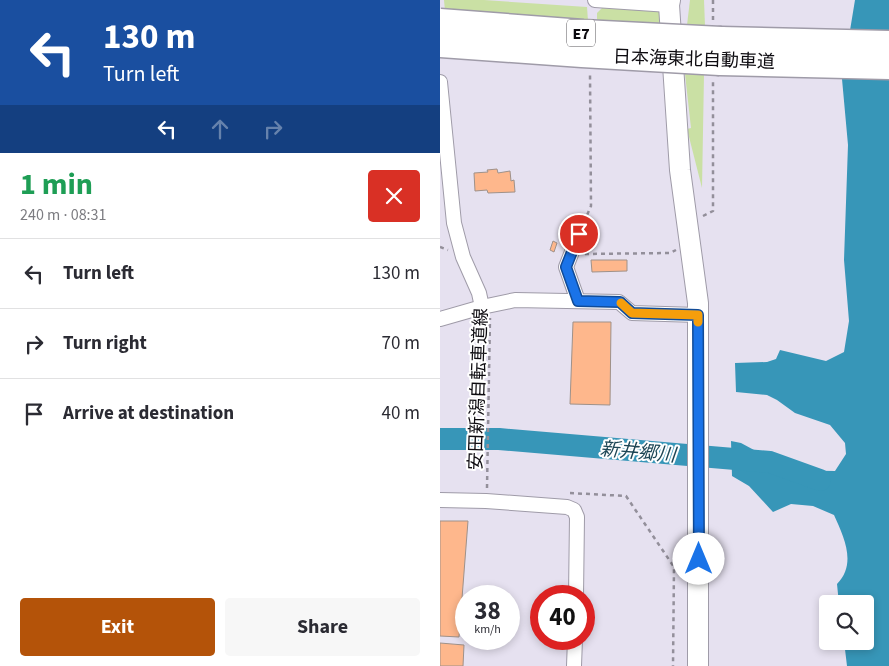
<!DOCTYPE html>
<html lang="en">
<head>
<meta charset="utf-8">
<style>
  :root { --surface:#fff; --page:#f7f7f7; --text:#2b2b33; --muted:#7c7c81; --line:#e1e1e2; --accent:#b45309 }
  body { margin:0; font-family:"Source Sans 3","Noto Sans JP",sans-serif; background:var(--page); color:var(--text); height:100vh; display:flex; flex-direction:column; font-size:19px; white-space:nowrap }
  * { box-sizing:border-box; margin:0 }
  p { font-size:16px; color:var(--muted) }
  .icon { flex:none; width:28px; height:28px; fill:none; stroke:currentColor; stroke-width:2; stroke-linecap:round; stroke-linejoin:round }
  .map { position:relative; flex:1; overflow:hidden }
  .panel { display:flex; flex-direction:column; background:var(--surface); width:440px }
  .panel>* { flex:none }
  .banner { background:#1a4fa0; color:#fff; overflow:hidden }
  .controls { position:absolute; left:379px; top:595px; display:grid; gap:10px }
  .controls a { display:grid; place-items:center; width:55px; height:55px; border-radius:5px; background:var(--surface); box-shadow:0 2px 8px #0003; font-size:25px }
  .speed { position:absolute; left:15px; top:585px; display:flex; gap:10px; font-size:25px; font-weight:700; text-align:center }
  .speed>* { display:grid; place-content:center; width:65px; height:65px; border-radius:50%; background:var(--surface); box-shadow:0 2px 8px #0003; line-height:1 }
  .speed small { font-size:12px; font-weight:400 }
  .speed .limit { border:8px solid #d22; background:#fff; color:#111 }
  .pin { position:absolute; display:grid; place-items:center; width:42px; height:42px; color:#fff; margin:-21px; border:2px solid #fff; border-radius:50%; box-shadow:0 1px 5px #0007 }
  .me { position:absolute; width:55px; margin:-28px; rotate:0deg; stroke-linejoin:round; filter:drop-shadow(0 0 4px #0008) }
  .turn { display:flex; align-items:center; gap:18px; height:105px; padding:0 20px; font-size:22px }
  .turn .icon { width:65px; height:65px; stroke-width:2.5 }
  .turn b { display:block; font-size:35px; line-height:42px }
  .lanes { display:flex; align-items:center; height:48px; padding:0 20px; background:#0003; justify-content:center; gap:25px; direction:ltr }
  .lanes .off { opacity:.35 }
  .round { display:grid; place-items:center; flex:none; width:52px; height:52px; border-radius:5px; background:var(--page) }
  .overview { display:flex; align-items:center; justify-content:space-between; height:85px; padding:0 20px }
  h1 { font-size:30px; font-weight:700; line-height:38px; color:#1e9e55 }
  .action { display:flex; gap:10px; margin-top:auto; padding:10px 20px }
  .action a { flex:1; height:58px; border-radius:5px; background:var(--accent); color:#fff; font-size:20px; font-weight:700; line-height:58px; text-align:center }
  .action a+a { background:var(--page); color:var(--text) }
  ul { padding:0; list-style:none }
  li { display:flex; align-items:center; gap:15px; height:70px; padding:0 20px; border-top:1px solid var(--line) }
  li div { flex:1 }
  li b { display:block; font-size:19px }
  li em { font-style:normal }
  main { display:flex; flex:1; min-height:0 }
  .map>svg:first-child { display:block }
  .green { fill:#cae0a4 }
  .water { fill:#3796b8 }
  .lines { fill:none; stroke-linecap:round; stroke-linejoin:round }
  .river { stroke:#3796b8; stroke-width:22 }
  .building { fill:#feb78c; stroke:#9f9189 }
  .street-casing { stroke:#9f9ba8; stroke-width:16 }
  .secondary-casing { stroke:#9f9ba8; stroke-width:22 }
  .highway-casing { stroke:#9f9ba8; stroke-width:29 }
  .path { stroke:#938f9a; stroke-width:2.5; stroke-dasharray:4 4; stroke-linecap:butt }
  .street { stroke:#fff; stroke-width:14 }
  .secondary { stroke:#fff; stroke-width:20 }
  .highway { stroke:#fff; stroke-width:26 }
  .highway-bridge-casing { stroke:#9f9ba8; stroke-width:29; stroke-linecap:butt }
  .highway-bridge { stroke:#fff; stroke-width:26 }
  .route-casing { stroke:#114b97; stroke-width:12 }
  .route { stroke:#1a73e8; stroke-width:9 }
  .slow { stroke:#f59e0b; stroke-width:9 }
  .labels { text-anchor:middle; stroke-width:4; stroke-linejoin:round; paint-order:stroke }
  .shield { fill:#fff; stroke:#565458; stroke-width:1 }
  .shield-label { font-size:16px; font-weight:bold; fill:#0d0b10 }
  .street-label { font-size:18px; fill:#0d0b10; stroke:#fff }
  .water-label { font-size:19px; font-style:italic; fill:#1d4655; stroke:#fff }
</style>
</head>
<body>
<main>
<section class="panel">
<div class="banner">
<div class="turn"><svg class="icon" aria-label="left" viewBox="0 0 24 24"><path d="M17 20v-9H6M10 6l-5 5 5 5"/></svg><div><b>130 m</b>Turn left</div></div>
<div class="lanes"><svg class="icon" aria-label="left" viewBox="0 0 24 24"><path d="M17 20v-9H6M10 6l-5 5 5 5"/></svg><svg class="icon off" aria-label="ahead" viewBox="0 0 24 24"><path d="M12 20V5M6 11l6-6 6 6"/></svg><svg class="icon off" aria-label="right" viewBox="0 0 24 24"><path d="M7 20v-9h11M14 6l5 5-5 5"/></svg></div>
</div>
<div class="overview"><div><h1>1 min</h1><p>240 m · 08:31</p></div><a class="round" style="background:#d93025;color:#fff"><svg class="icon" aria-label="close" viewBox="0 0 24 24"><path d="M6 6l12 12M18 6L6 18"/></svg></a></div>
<ul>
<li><svg class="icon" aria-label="left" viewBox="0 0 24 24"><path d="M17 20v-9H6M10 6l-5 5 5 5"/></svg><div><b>Turn left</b></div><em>130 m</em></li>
<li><svg class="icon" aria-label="right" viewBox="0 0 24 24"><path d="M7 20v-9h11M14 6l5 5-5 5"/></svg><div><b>Turn right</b></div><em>70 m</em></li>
<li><svg class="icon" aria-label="arrive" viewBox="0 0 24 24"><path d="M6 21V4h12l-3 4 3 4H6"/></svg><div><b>Arrive at destination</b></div><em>40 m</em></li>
</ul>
<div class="action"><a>Exit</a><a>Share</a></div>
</section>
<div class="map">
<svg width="449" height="666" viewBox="0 0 449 666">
  <rect width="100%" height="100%" fill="#e6e1f0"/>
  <g class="green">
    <path d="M 4,0 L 44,0 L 147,7 L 148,21 L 5,11 Z"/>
    <path d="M 250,0 L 264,0 L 265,26 L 247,25 Z"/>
    <path d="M 162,8 L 223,11 L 229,26 L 157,21 L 157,13 Z"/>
    <path d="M 245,74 L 264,75 L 262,188 L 247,129 L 251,128 Z"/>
  </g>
  <path class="water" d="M 415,0 L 449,0 L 449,666 L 407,666 L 404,641 L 425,641 L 425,604 L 399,604 L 397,584 C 417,564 404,537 394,515 L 373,506 L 351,504 L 333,512 L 309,486 L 292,476 L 291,441 L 301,443 L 314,450 L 339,470 L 395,471 L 406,454 L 405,443 L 390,425 L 355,413 L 337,400 L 327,395 L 296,392 L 295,363 L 327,362 L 336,359 L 340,350 L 386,361 L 404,352 L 409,321 L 404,260 L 408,145 L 402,79 Z"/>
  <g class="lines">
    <path class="river" d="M 0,439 L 59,439 L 330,462 L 380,480"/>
  </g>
  <g class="building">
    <path d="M 57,169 L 58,173 L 70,171 L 71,181 L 74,180 L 75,192 L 48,193 L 47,190 L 35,191 L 34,173 L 48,172 L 47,170 Z"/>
    <path d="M 113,241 L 117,243 L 114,252 L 110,250 Z"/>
    <path d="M 151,260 L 187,260 L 187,271 L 152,272 Z"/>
    <path d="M 133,322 L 171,322 L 170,405 L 130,404 Z"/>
    <path d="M 0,521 L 28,521 L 19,637 L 0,636 Z"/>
    <path d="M 0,643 L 24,645 L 23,666 L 0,666 Z"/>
  </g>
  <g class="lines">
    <defs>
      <g id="street">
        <path d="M 155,0 L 229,5"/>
        <path d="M 0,82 L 14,223 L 23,257 L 39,293 L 42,307"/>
        <path d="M 138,301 L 126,267 L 139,234"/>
        <path d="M 0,319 L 42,307 L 75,300 L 179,302 L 192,313 L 258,315"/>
        <path d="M 0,500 L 46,501 L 127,507 L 134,510 L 137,517 L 136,596"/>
        <path d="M 134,666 L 135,639"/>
      </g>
      <path id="secondary" d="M 230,0 L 229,5 L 240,170 L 258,303 L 258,666"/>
      <g id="highway">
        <path d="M 281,40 L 449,44"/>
        <path d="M 280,62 L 449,66"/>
      </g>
    </defs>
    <use href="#street" class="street-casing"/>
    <use href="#secondary" class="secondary-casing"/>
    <use href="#highway" class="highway-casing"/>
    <g class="path">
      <path d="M 273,20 L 273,0"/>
      <path d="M 263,216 L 273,211 L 273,81"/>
      <path d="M 144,222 L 151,206 L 150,74"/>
      <path d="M 0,247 L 8,250"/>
      <path d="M 145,254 L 230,253 L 236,250"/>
      <path d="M 47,488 L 50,318"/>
      <path d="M 130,493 L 186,496 L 234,567 L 233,666"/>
    </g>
    <use href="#street" class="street"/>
    <use href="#secondary" class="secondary"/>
    <use href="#highway" class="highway"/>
    <defs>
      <g id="highway-bridge">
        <path d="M 0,22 L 143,33 L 281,40"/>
        <path d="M 0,44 L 142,54 L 280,62"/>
      </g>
    </defs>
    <use href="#highway-bridge" class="highway-bridge-casing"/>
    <use href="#highway-bridge" class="highway-bridge"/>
  </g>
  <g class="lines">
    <defs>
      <path id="route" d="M 139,234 L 126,267 L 138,301 L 180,302 L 192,313 L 258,315 L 259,559"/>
    </defs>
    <use href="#route" class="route-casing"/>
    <use href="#route" class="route"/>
    <path class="slow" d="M 181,303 L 192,313 L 258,315 L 258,322"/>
  </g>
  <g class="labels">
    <rect class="shield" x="127" y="19.5" width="28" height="27" rx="4"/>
    <g class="shield-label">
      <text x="141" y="39">E7</text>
    </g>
    <g class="street-label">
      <text transform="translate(254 59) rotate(2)" y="6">日本海東北自動車道</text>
      <text transform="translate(38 389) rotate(-88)" y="6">安田新潟自転車道線</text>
    </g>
    <g class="water-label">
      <text transform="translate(198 451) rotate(5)" y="7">新井郷川</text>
    </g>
  </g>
</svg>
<div class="controls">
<a><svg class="icon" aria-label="search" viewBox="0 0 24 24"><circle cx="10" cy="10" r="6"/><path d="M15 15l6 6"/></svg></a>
</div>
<div class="speed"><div>38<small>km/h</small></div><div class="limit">40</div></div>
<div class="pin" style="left:139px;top:234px;background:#d93025"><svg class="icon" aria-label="arrive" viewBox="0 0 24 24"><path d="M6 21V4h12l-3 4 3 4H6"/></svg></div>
<svg class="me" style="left:259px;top:559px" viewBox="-20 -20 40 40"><circle r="19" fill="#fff"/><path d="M0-13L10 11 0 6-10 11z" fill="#1a73e8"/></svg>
</div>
</main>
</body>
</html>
